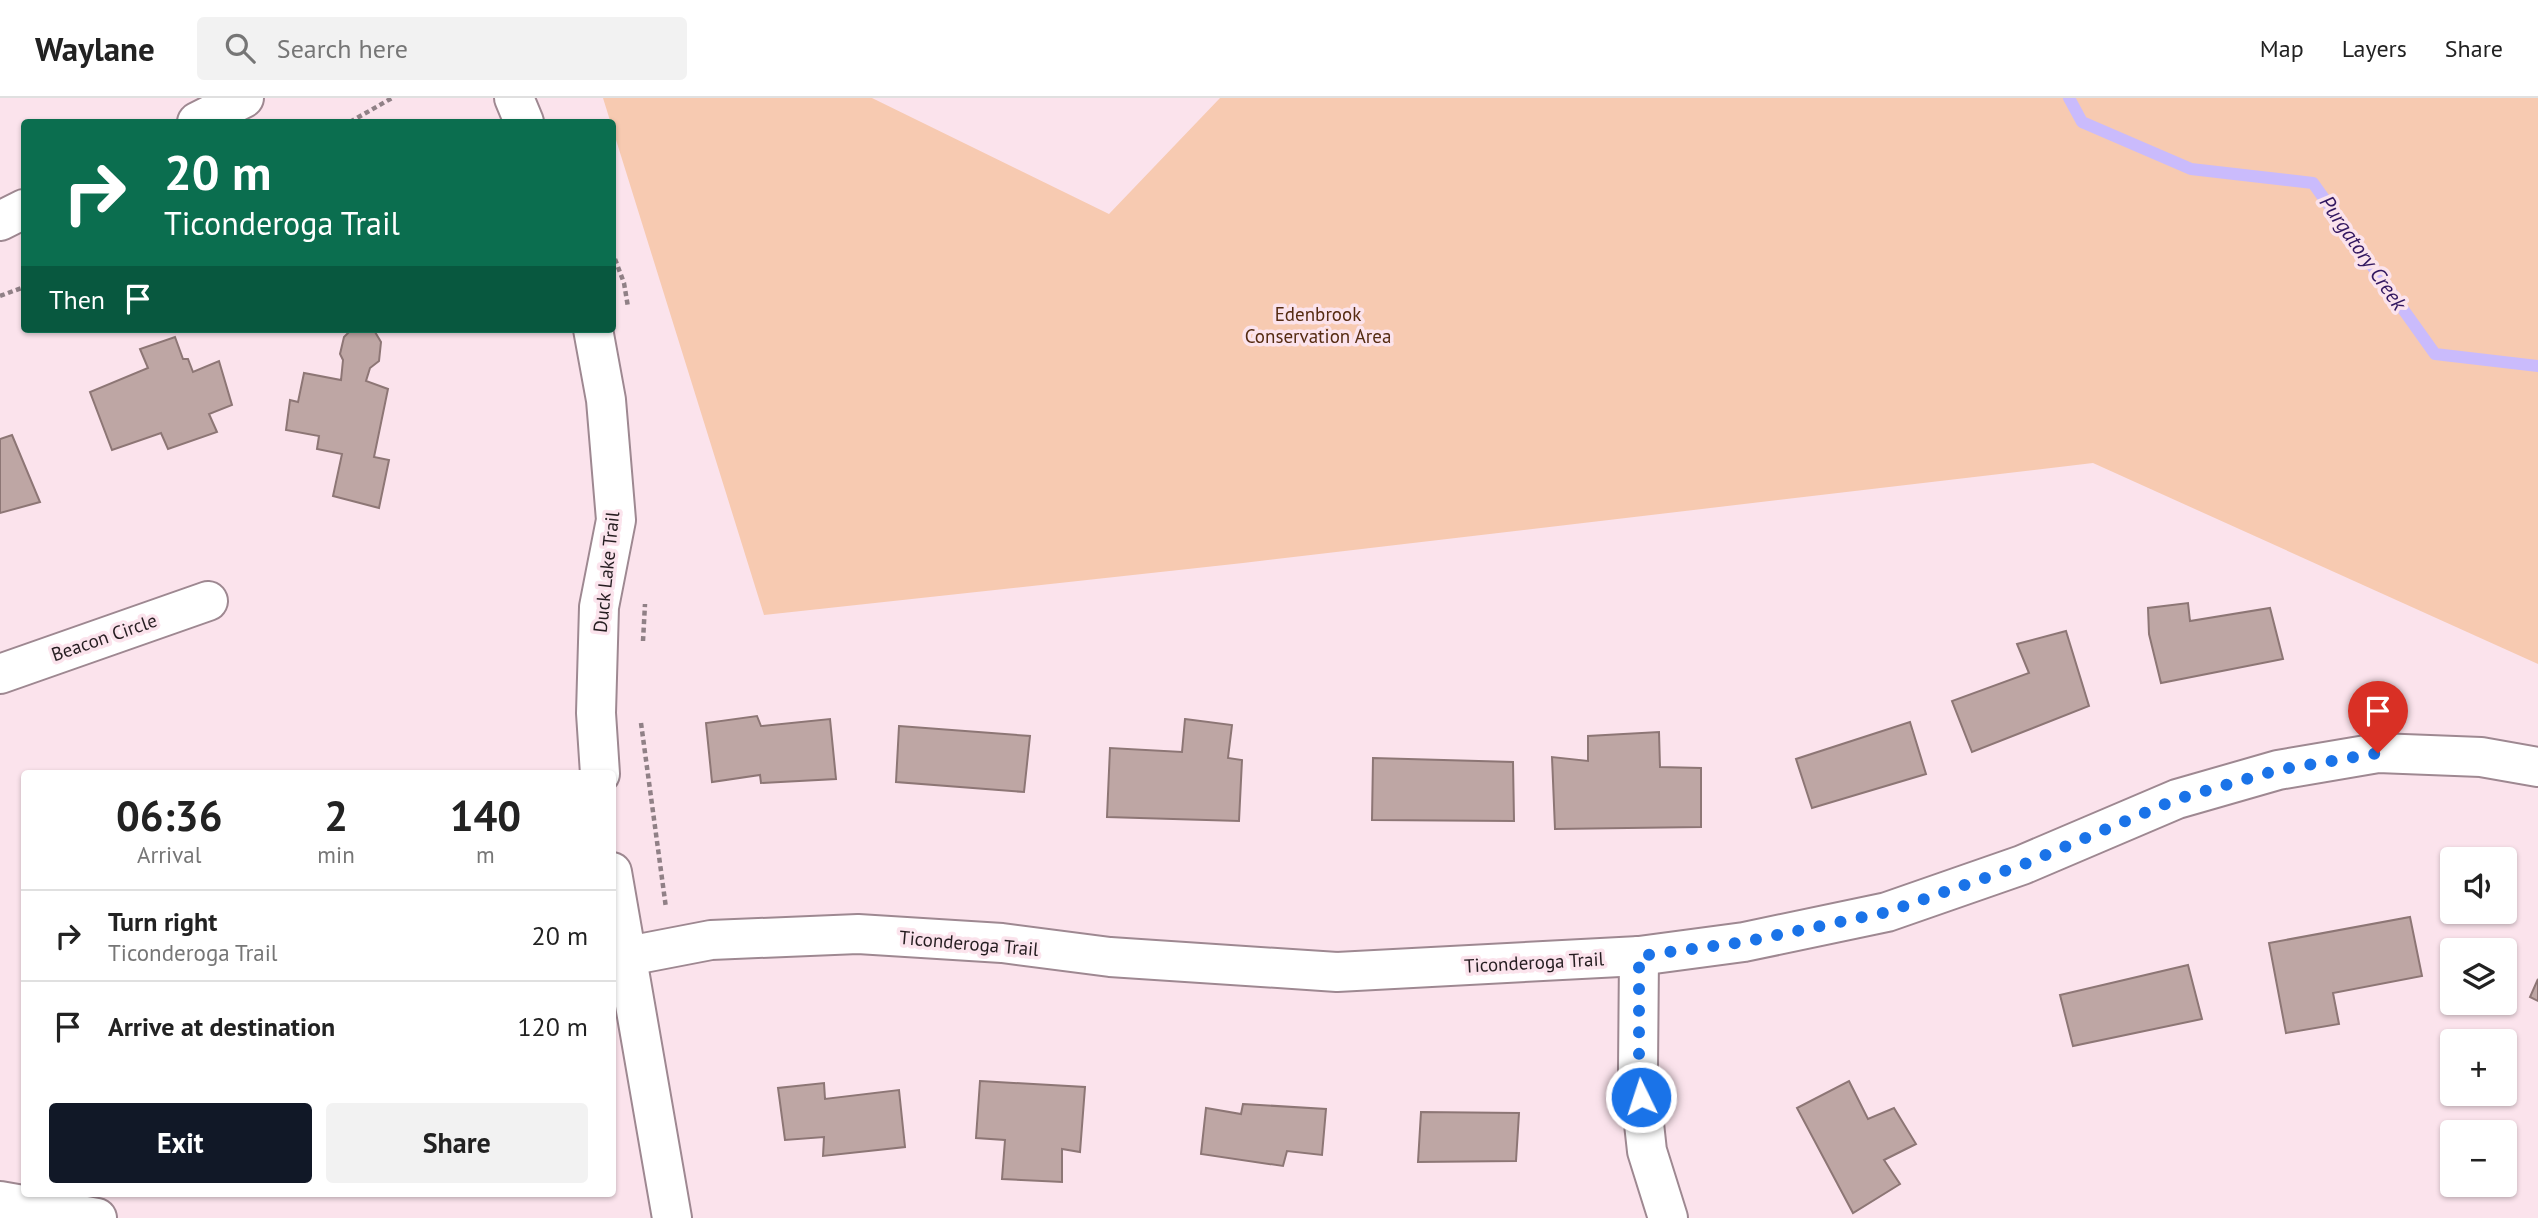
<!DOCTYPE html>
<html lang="en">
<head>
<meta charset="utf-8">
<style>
  :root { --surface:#fff; --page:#f2f2f2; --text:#222; --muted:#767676; --line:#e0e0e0; --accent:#111827 }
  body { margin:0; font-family:"PT Sans",sans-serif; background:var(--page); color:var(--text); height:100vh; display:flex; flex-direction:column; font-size:26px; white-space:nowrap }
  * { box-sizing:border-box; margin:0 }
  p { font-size:23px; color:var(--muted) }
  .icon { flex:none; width:38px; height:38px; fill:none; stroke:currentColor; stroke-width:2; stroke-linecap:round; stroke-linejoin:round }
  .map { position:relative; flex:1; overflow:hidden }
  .side { position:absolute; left:21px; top:672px; width:595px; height:427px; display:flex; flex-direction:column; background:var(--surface); border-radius:7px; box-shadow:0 2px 5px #0004 }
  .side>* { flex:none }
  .guide { position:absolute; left:21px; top:21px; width:595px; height:214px; border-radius:7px; box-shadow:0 2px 5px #0004; background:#0b6e4f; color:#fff; overflow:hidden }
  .controls { position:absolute; left:2440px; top:749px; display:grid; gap:14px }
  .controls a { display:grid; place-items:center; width:77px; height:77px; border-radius:7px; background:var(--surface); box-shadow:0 2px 5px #0004; font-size:35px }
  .pin { position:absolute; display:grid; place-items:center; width:60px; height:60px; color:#fff; margin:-72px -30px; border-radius:50% 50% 50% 0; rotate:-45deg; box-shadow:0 0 7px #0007 }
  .pin .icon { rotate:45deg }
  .me { position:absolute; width:77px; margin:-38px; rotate:356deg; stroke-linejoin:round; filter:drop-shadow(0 0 5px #0008) }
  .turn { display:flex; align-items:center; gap:24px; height:147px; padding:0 28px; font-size:32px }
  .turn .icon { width:91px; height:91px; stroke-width:2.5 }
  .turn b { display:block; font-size:49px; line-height:60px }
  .then { display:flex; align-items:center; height:66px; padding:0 28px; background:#0003; gap:14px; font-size:26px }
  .eta { display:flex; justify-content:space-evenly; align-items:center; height:119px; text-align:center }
  .eta b { font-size:42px; font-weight:600; line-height:49px }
  .cta { display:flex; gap:14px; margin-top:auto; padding:14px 28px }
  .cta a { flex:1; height:80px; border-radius:7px; background:var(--accent); color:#fff; font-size:28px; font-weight:600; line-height:80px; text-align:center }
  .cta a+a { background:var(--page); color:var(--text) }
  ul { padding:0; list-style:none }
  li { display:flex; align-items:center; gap:21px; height:91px; padding:0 28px; border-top:2px solid var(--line) }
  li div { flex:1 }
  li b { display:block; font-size:26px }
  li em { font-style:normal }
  header { display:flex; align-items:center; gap:42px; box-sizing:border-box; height:98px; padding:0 35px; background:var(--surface); border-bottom:2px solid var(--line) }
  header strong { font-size:33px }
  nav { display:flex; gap:38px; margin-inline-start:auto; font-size:24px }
  .search { width:490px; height:63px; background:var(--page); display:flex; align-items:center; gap:18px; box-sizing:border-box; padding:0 24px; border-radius:7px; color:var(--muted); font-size:26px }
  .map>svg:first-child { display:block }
  .green { fill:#f7cab1 }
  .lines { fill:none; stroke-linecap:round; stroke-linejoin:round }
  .stream { stroke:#cabbfc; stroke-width:12 }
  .building { fill:#bea6a4; stroke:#8d7675; stroke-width:2 }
  .street-casing { stroke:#9e8891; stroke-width:42 }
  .secondary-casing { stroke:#9e8891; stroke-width:42 }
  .path { stroke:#908086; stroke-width:4.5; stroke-dasharray:5 3.5; stroke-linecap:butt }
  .street { stroke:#fff; stroke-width:38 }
  .secondary { stroke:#fff; stroke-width:38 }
  .route { stroke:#1a73e8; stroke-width:12; stroke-dasharray:0 21.6 }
  .labels { text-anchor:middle; stroke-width:7; stroke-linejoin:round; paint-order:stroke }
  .park-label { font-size:19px; fill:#552b11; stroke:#fbe3ec }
  .street-label { font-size:19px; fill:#251d20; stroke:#fbe3ec }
  .water-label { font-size:21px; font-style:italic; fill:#321760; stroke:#fbe3ec }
</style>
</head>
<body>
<header>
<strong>Waylane</strong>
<div class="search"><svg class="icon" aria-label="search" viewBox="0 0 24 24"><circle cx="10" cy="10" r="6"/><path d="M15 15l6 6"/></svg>Search here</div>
<nav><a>Map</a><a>Layers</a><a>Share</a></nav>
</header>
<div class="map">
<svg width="2538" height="1120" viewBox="0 0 2538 1120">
  <rect width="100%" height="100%" fill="#fbe3ec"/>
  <path class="green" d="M 603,0 L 872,0 L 1109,116 L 1220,0 L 2538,0 L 2538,566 L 2093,365 L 1243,465 L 764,517 Z"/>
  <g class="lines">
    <path class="stream" d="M 2069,0 L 2082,24 L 2191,71 L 2313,85 L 2435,256 L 2538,268"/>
  </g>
  <g class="building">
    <path d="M 352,231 L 375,234 L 381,244 L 379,263 L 370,270 L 366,283 L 388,291 L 374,359 L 389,362 L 379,410 L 333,398 L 342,356 L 317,351 L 319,338 L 286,332 L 290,302 L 298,304 L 304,275 L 341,282 L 343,262 L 340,256 L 344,239 Z"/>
    <path d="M 175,239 L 183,261 L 188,261 L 193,274 L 219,263 L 232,307 L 209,316 L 217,334 L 168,351 L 161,335 L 112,352 L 90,294 L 148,270 L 140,251 Z"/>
    <path d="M 12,337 L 40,404 L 0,415 L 0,341 Z"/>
    <path d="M 2188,505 L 2190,523 L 2270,510 L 2283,561 L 2161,585 L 2149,536 L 2148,510 Z"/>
    <path d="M 2066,533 L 2089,608 L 1972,654 L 1952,603 L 2029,575 L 2017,546 Z"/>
    <path d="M 757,618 L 761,628 L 830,621 L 836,681 L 761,685 L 760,677 L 712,684 L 706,625 Z"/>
    <path d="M 1185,621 L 1232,627 L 1228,660 L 1242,662 L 1239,723 L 1107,719 L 1110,650 L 1182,654 Z"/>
    <path d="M 1910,624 L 1926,676 L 1812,710 L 1796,661 Z"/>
    <path d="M 899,628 L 1030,638 L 1024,694 L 896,684 Z"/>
    <path d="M 1659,634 L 1660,669 L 1701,670 L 1701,729 L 1555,731 L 1552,659 L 1588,663 L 1588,638 Z"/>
    <path d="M 1373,660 L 1513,664 L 1514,723 L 1372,722 Z"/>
    <path d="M 2410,819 L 2422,878 L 2333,895 L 2339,926 L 2286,935 L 2269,845 Z"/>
    <path d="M 2188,867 L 2202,921 L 2073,948 L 2060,897 Z"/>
    <path d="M 2538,881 L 2538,903 L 2530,899 Z"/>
    <path d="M 980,983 L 1085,989 L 1080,1054 L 1062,1051 L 1062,1084 L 1002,1081 L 1005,1042 L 976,1040 Z"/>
    <path d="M 1849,983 L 1868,1021 L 1894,1010 L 1916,1046 L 1884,1062 L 1900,1086 L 1853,1115 L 1797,1010 Z"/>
    <path d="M 824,985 L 825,1001 L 899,992 L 905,1049 L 823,1058 L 824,1039 L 785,1042 L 778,990 Z"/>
    <path d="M 1243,1006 L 1326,1011 L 1322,1057 L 1287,1053 L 1283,1068 L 1201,1056 L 1206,1010 L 1241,1016 Z"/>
    <path d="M 1421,1014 L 1519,1015 L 1516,1063 L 1418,1064 Z"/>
  </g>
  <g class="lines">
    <defs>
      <g id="street">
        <path d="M 0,576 L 208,503"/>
        <path d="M 628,858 L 711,842 L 858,836 L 1002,845 L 1110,859 L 1337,874 L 1639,858 L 1744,844 L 1887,814 L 2022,767 L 2177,701 L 2278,672 L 2378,655 L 2481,659 L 2538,669"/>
        <path d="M 1639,858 L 1638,971 L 1647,1053 L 1668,1120"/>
        <path d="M 0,1103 L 97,1120"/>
      </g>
      <g id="secondary">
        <path d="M 514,0 L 524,24"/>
        <path d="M 197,24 L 244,0"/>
        <path d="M 0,123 L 24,111"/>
        <path d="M 593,231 L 606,302 L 616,422 L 599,509 L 596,615 L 600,676"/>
        <path d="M 612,774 L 672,1120"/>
      </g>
    </defs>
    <use href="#street" class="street-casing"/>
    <use href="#secondary" class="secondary-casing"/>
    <g class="path">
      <path d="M 350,24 L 392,0"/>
      <path d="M 612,153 L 624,185 L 628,209"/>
      <path d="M 0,198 L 24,189"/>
      <path d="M 643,543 L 645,506"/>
      <path d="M 641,625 L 666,810"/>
    </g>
    <use href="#street" class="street"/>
    <use href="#secondary" class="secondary"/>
  </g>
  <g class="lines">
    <path class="route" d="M 1641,999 L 1639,971 L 1639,858 L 1744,844 L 1887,814 L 2022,767 L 2177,701 L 2278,672 L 2378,655"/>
  </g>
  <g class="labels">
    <g class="park-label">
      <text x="1318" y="223">Edenbrook<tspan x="1318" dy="22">Conservation Area</tspan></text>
    </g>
    <g class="street-label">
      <text transform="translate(606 474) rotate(-84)" y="7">Duck Lake Trail</text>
      <text transform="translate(104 539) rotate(-19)" y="7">Beacon Circle</text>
      <text transform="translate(969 845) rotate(5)" y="7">Ticonderoga Trail</text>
      <text transform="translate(1534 864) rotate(-3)" y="7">Ticonderoga Trail</text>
    </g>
    <g class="water-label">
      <text transform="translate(2363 155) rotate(55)" y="7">Purgatory Creek</text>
    </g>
  </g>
</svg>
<div class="controls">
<a><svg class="icon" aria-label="sound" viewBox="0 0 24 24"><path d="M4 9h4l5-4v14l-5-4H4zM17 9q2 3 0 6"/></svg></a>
<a><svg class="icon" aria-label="layers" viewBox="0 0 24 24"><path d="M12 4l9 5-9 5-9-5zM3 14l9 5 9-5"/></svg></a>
<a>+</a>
<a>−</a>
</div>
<div class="pin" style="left:2378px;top:655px;background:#d93025"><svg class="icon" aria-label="arrive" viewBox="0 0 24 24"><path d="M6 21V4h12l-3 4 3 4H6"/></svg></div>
<svg class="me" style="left:1641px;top:999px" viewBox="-20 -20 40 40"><circle r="17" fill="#1a73e8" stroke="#fff" stroke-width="3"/><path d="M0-11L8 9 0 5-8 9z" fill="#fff"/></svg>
<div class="guide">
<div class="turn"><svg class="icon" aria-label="right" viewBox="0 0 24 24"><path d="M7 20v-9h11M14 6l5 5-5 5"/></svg><div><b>20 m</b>Ticonderoga Trail</div></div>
<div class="then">Then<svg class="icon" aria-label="arrive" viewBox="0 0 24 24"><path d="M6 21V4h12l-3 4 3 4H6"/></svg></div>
</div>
<section class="side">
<div class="eta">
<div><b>06:36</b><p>Arrival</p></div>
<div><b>2</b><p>min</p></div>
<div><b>140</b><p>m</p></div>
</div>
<ul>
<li><svg class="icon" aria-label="right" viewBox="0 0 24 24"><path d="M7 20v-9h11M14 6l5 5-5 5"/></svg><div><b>Turn right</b><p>Ticonderoga Trail</p></div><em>20 m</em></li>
<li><svg class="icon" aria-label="arrive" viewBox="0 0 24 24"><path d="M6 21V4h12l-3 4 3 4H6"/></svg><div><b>Arrive at destination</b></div><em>120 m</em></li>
</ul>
<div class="cta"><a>Exit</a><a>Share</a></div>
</section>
</div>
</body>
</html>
